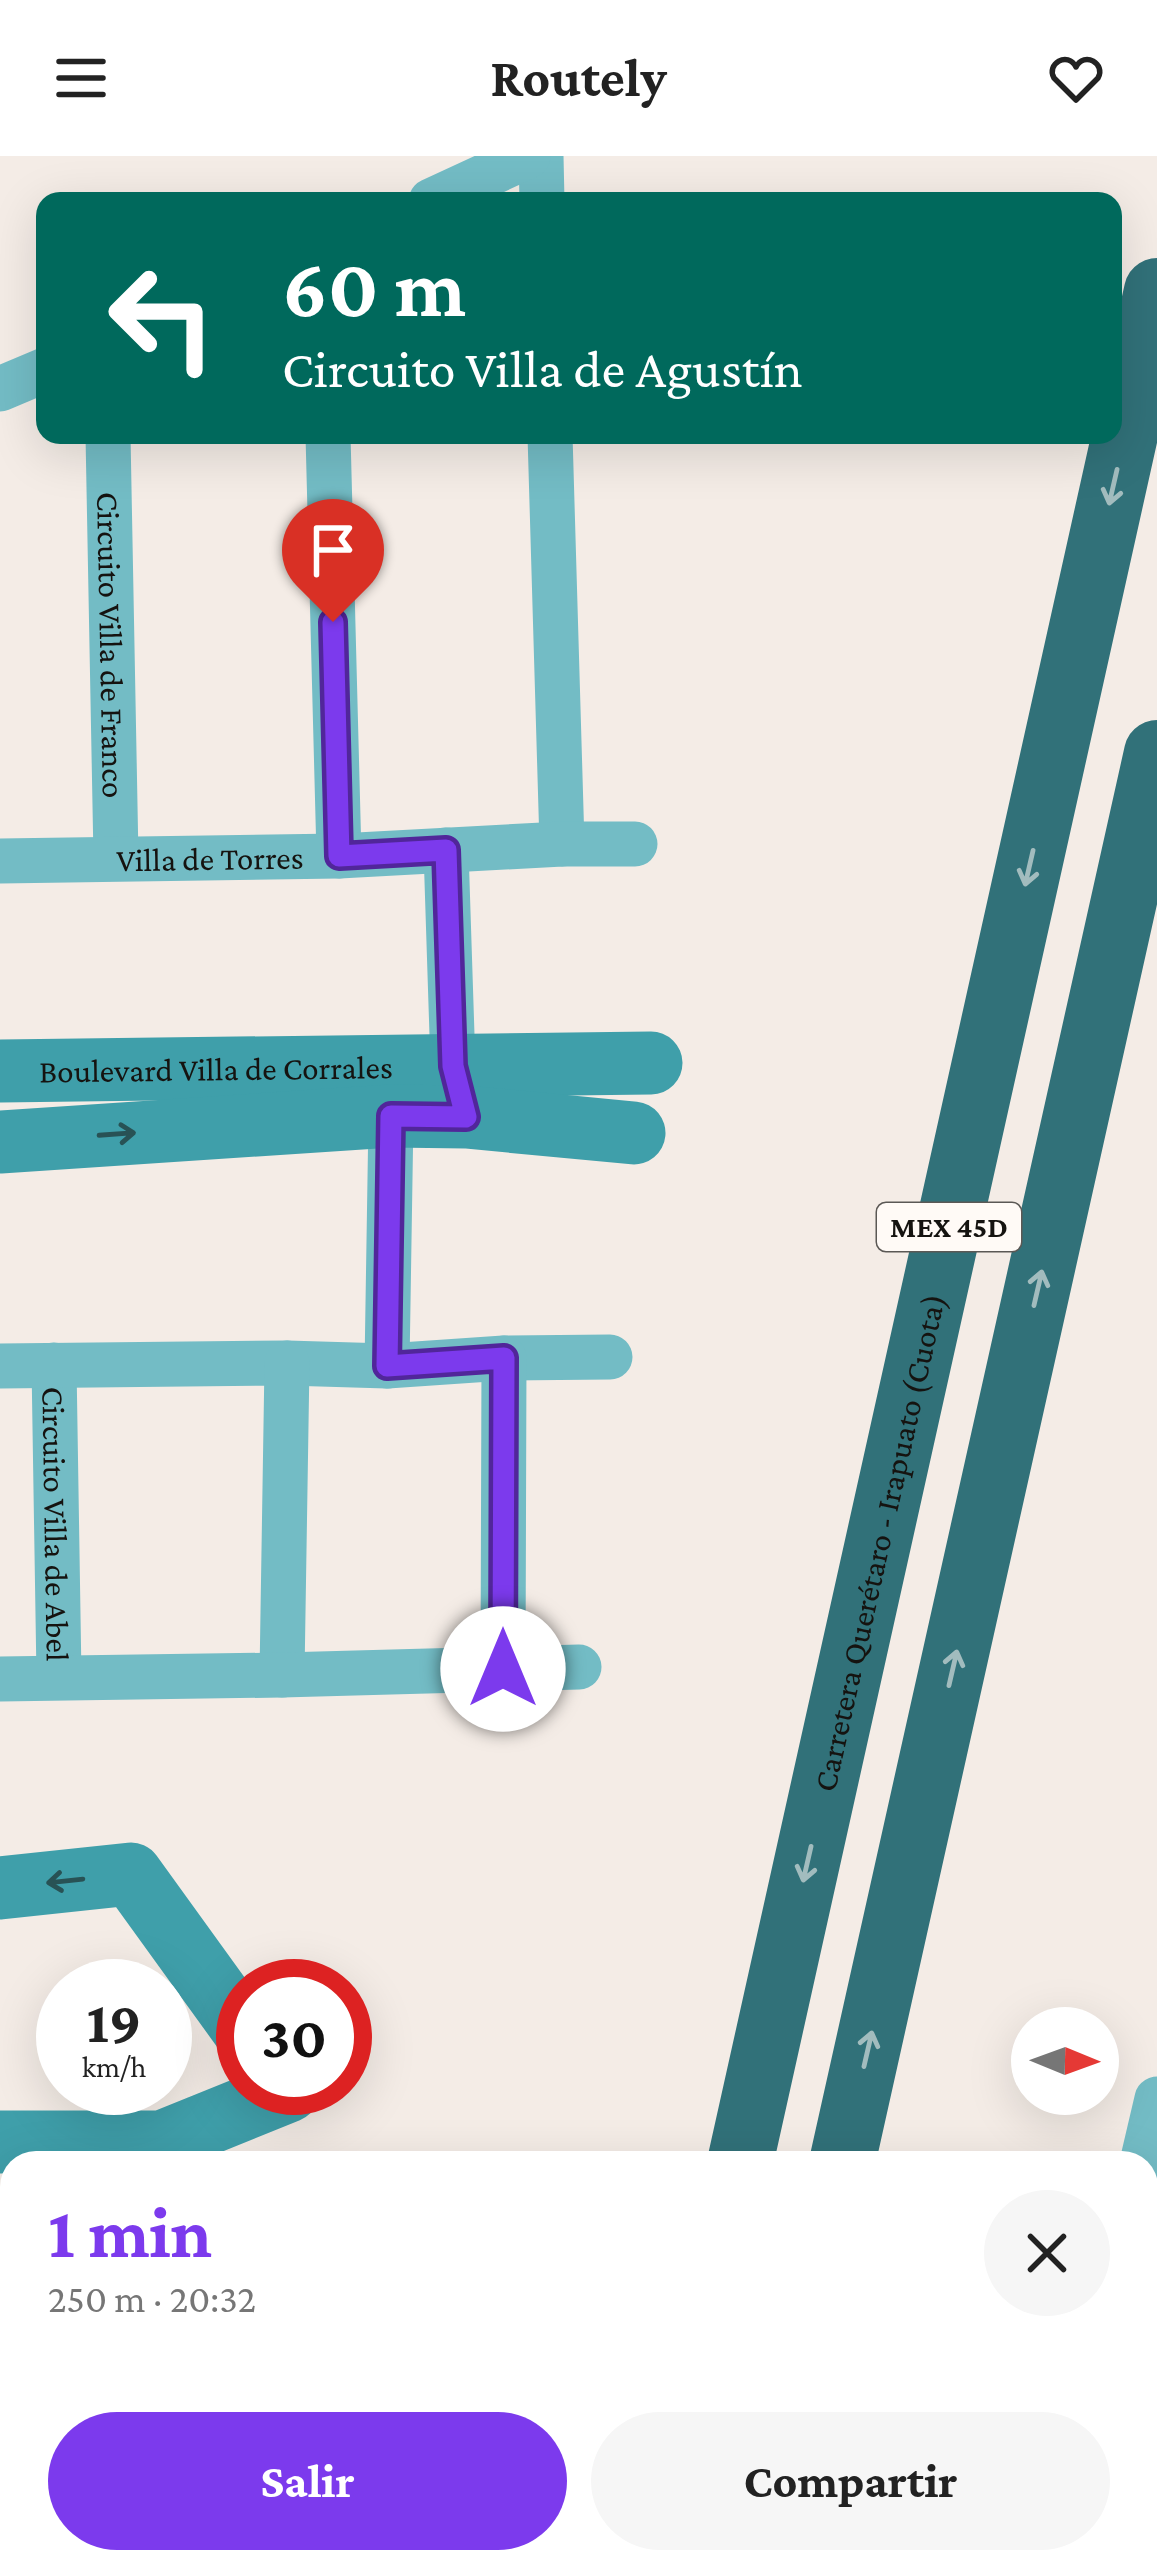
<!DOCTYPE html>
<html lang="es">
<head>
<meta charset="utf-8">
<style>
  :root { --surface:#fff; --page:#f6f6f6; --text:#222; --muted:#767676; --accent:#7c3aed }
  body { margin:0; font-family:"Crimson Pro",serif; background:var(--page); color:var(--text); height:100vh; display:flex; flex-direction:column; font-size:45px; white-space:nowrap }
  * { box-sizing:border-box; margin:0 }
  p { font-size:39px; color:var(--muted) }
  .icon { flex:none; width:66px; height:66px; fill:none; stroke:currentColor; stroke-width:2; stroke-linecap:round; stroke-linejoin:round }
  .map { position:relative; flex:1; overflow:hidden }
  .details { position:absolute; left:0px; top:1995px; width:1158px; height:423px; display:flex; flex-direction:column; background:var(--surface); border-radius:36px 36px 0 0; box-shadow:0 12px 48px #0002 }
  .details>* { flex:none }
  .banner { position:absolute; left:36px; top:36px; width:1086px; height:252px; border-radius:24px; box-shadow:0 12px 48px #0002; background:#00695c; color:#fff; overflow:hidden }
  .needle { width:78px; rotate:91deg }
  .fabs { position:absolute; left:1011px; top:1851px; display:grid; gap:24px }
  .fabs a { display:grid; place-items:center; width:108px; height:108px; border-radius:50%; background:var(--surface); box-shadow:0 12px 48px #0002; font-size:60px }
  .speed { position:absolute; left:36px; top:1803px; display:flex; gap:24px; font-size:60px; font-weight:700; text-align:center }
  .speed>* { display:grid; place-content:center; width:156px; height:156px; border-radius:50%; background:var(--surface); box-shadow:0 12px 48px #0002; line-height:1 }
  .speed small { font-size:30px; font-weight:400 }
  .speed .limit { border:18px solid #d22; background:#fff; color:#111 }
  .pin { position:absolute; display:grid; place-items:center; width:102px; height:102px; color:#fff; margin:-123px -51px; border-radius:50% 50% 50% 0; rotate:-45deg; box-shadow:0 0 12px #0007 }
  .pin .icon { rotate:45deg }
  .me { position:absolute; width:132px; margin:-66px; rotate:0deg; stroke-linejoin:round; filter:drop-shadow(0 0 9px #0008) }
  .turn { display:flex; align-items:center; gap:42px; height:252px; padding:0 48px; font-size:54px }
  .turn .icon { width:156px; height:156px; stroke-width:2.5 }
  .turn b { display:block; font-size:84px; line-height:102px }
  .round { display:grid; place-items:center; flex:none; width:126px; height:126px; border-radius:63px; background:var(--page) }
  .summary { display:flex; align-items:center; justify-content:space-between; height:204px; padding:0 48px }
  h1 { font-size:72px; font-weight:700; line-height:90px; color:var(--accent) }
  .action { display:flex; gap:24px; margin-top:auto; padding:24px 48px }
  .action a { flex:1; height:138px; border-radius:72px; background:var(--accent); color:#fff; font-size:48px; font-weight:700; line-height:138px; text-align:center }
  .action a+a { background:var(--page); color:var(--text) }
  header { display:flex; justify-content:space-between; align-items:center; height:156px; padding:0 48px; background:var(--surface); font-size:54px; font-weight:700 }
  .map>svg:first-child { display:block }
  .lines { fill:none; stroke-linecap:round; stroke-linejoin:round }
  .canal { stroke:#c88b51; stroke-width:39 }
  .street { stroke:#73bcc5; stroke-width:45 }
  .secondary { stroke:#3f9faa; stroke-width:63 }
  .highway { stroke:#317179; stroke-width:66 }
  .oneway { stroke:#a2bcbe }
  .oneway2 { stroke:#285255 }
  .route-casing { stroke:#51269a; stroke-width:30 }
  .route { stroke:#7c3aed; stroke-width:21 }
  .labels { text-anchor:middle; stroke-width:9; stroke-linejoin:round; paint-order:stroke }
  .shield { fill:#fffaf6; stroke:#5b5855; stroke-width:3 }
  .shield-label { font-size:30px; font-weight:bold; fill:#151310 }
  .street-label { font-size:33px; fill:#151310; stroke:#fffaf6 }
</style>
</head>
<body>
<header><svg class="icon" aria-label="menu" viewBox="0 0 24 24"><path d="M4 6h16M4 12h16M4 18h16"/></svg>Routely<svg class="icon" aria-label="heart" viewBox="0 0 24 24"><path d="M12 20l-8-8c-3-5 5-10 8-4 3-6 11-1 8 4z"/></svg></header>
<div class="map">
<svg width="1157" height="2416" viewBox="0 0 1157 2416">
  <rect width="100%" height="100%" fill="#f4ece6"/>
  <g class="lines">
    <g class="canal">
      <path d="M 1146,2284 L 1157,2233"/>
      <path d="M 1117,2416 L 1120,2406"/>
    </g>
    <g class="street">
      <path d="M 541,0 L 542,45"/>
      <path d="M 431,45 L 528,0"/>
      <path d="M 0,233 L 45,214"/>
      <path id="s1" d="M 108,279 L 116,702"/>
      <path d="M 328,279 L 339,700"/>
      <path d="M 550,279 L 562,688"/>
      <path d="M 446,694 L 453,910 L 460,936"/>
      <path id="s2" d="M 0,705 L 339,700 L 562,688 L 635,688"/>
      <path d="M 381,936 L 391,960 L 387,1210"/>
      <path id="s3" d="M 54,1209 L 59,1521"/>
      <path d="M 0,1210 L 287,1207 L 387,1210 L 504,1202 L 610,1201"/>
      <path d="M 503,1513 L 504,1202"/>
      <path d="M 282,1519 L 287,1207"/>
      <path d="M 0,1523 L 282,1519 L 579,1511"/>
      <path d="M 1142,2007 L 1157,1943"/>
      <path d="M 0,2227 L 12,2228"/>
      <path d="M 60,2406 L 61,2416"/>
      <path d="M 283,2406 L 283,2416"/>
      <path d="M 1048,2416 L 1050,2406"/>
    </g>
    <g class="secondary">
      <path id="s4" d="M 0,915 L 651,907"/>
      <path d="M 0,986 L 391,960 L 466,961 L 634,977"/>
      <path d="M 0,1732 L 131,1718 L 243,1873"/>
      <path d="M 0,1986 L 162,1986 L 288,1935 L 286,1932"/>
    </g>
    <g class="highway">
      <path id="s5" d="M 740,2007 L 1157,135"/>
      <path d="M 842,2007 L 1157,597"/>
      <path d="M 649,2416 L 651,2406"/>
      <path d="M 751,2416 L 753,2406"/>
    </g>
  </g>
  <defs><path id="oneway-shaft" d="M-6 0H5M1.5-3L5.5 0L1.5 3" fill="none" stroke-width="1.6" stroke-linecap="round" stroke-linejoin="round" transform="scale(3)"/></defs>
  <g class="oneway">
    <use href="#oneway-shaft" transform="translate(1113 331) rotate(103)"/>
    <use href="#oneway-shaft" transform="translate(1029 712) rotate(103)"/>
    <use href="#oneway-shaft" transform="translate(1038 1132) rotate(-77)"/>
    <use href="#oneway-shaft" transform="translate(953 1512) rotate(-77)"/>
    <use href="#oneway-shaft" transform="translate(807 1708) rotate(103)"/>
    <use href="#oneway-shaft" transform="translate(868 1893) rotate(-77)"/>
  </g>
  <g class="oneway2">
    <use href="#oneway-shaft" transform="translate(117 978) rotate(-4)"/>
    <use href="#oneway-shaft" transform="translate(65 1725) rotate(174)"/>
  </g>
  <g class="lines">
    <defs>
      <path id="route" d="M 333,466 L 339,700 L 446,694 L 453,910 L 466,961 L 391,960 L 387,1210 L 504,1202 L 503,1513"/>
    </defs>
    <use href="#route" class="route-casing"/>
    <use href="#route" class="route"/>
  </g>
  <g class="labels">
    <rect class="shield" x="877" y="1047" width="144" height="48" rx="9"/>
    <g class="shield-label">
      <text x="949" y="1081">MEX 45D</text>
    </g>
    <g class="street-label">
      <text dy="12" stroke="none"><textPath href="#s1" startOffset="210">Circuito Villa de Franco</textPath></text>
      <text dy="12" stroke="none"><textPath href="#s2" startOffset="210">Villa de Torres</textPath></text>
      <text dy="12" stroke="none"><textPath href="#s4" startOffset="216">Boulevard Villa de Corrales</textPath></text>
      <text dy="12" stroke="none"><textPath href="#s3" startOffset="159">Circuito Villa de Abel</textPath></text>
      <text dy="12" stroke="none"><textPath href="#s5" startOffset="636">Carretera Querétaro - Irapuato (Cuota)</textPath></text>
    </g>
  </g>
</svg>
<div class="fabs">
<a><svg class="needle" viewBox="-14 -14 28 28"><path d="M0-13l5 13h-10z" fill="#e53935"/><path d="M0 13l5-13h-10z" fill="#767676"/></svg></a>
</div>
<div class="speed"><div>19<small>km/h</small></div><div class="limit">30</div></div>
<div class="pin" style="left:333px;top:466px;background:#d93025"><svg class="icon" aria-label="arrive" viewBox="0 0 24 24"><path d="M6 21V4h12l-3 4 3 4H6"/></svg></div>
<svg class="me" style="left:503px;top:1513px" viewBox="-20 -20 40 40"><circle r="19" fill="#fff"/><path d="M0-13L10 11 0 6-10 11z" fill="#7c3aed"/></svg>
<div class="banner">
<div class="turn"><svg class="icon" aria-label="left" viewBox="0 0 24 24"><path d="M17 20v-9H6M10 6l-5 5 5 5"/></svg><div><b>60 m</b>Circuito Villa de Agustín</div></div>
</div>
<section class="details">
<div class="summary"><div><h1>1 min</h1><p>250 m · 20:32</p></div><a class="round"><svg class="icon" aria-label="close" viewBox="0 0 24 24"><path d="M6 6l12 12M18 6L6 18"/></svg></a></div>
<div class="action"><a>Salir</a><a>Compartir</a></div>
</section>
</div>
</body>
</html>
